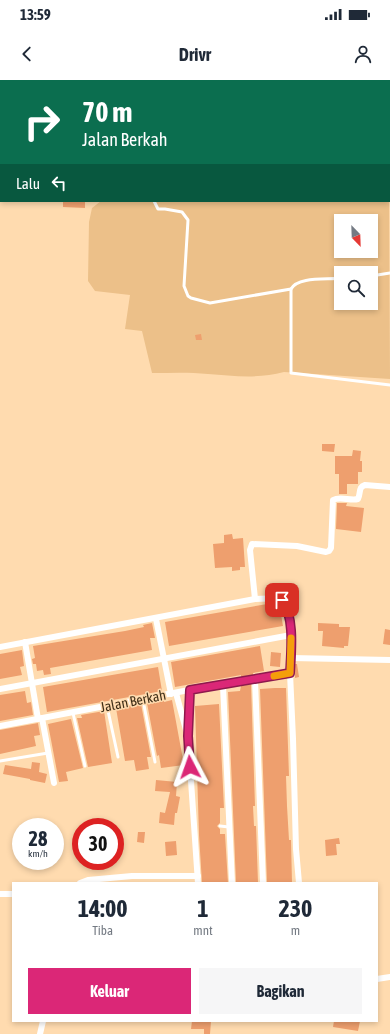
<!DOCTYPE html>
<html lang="id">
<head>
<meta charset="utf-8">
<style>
  :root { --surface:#fff; --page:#f6f6f7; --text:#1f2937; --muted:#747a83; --accent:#db2777 }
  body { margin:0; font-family:"Asap Condensed",sans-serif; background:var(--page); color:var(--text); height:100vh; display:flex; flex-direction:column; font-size:15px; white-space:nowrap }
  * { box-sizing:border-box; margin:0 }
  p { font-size:13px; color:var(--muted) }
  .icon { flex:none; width:22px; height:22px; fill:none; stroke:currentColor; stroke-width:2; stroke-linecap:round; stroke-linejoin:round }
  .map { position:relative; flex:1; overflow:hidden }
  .drawer { position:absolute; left:12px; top:802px; width:366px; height:140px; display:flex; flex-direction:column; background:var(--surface); border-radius:0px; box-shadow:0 2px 6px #0003 }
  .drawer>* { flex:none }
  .guide { position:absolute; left:0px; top:0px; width:390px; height:122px; box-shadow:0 2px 6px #0003; background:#0b6e4f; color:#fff; overflow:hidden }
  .needle { width:26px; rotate:157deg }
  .tools { position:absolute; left:334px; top:134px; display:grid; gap:8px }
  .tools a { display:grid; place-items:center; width:44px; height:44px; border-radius:0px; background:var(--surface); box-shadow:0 2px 6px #0003; font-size:20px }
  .speed { position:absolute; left:12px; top:738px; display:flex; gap:8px; font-size:20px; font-weight:700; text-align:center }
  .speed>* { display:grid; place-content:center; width:52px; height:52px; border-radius:50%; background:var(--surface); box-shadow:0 2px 6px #0003; line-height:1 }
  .speed small { font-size:10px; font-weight:400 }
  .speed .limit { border:6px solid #d22; background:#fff; color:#111 }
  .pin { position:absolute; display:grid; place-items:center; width:34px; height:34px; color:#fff; margin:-17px; border-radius:8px; box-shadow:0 2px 6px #0006 }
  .me { position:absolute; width:44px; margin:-22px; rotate:356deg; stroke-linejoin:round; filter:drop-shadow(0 0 3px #0008) }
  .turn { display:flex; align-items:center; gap:14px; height:84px; padding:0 16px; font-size:18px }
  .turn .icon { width:52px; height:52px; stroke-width:2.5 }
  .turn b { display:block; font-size:28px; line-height:34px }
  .then { display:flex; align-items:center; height:38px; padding:0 16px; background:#0003; gap:8px; font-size:15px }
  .eta { display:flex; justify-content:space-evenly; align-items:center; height:68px; text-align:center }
  .eta b { font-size:24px; font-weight:700; line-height:28px }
  .button { display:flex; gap:8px; margin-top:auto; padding:8px 16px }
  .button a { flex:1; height:46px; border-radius:0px; background:var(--accent); color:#fff; font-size:16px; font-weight:700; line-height:46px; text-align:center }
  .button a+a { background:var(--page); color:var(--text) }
  .status { display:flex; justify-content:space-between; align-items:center; height:28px; padding:0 20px; background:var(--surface); direction:ltr }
  .status svg { height:11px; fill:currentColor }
  header { display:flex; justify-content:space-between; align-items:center; height:52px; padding:0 16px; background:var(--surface); font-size:18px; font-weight:700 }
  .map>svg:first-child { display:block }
  .green { fill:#ecc089; fill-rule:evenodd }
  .building { fill:#ee9f6e }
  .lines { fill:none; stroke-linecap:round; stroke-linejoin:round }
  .lane { stroke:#fff; stroke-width:3 }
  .street { stroke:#fff; stroke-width:6 }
  .route-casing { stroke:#8e194d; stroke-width:10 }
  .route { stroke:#db2777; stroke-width:7 }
  .slow { stroke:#f59e0b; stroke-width:7 }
  .labels { text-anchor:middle; stroke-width:3; stroke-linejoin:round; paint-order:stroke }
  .street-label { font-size:14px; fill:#3f2e17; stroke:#ffdbaf }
</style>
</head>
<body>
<div class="status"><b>13:59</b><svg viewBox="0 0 49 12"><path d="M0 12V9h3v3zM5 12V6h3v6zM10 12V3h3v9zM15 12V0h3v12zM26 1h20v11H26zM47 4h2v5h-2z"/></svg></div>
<header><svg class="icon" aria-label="back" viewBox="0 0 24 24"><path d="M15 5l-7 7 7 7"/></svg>Drivr<svg class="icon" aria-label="person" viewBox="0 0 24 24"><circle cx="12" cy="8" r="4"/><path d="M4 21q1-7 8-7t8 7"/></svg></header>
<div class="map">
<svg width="390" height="954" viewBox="0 0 390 954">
  <rect width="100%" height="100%" fill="#ffdbaf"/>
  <path class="green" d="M 389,112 L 390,299 L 284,292 C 259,299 233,296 208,294 C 189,292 171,293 152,293 L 142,251 L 125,249 L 130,215 L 95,211 L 88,201 L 89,142 L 92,128 L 101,121 L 389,121 ZM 341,141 L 371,141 L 371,171 L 341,171 ZM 341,193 L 371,193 L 371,223 L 341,223 Z"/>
  <g class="building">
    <path d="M 63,121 L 85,121 L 85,128 L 63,127 Z"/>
    <path d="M 201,254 L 202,260 L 196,260 L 195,255 Z"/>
    <path d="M 322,364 L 335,364 L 334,372 L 322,371 Z"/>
    <path d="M 353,370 L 361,371 L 360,381 L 362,381 L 362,392 L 358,392 L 358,404 L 347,404 L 347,414 L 339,414 L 339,394 L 335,394 L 335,376 L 352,376 Z"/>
    <path d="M 337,423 L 347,423 L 346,426 L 364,428 L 361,452 L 336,449 Z"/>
    <path d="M 232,454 L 233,459 L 243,458 L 245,487 L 240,487 L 240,490 L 232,491 L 232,487 L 215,488 L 213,464 L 224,463 L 224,455 Z"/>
    <path d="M 273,523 L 279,523 L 283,546 L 169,566 L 165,542 Z"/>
    <path d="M 152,543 L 155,558 L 150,558 L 152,570 L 50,588 L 51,594 L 44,595 L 43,590 L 37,591 L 36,584 L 33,584 L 32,579 L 35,578 L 33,566 L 125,551 L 144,547 L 143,545 Z"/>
    <path d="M 318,543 L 339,544 L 339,547 L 350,547 L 348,566 L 344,566 L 344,568 L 322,566 L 323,551 L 318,551 Z"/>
    <path d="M 385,549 L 390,550 L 390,565 L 383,564 Z"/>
    <path d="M 260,566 L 264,591 L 253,593 L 253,595 L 241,597 L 241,595 L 175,607 L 171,582 Z"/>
    <path d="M 22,570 L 24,586 L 20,587 L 22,595 L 0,599 L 0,574 Z"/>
    <path d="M 271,572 L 281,573 L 280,587 L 270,586 Z"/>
    <path d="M 295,584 L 297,584 L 299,597 L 295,598 Z"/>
    <path d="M 158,587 L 162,611 L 47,632 L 43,607 Z"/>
    <path d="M 251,604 L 255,726 L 253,726 L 254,746 L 256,746 L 258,803 L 236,803 L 228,612 L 240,611 L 241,606 Z"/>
    <path d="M 275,608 L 286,608 L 289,696 L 286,696 L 287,726 L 289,760 L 291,760 L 292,803 L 267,803 L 260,609 Z"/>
    <path d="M 25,611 L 27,623 L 31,622 L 33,635 L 0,641 L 0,615 Z"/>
    <path d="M 164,619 L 164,622 L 172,620 L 184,685 L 161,688 L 159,675 L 157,676 L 147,623 Z"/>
    <path d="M 141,624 L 151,677 L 147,677 L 149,689 L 136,691 L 134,680 L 125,681 L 116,628 Z"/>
    <path d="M 219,624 L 224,728 L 220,728 L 220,743 L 217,746 L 220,749 L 220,754 L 225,754 L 228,803 L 202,803 L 199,755 L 195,626 Z"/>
    <path d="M 104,631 L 112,683 L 88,687 L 77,638 L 82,638 L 81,635 Z"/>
    <path d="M 71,639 L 83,688 L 66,692 L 68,701 L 59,702 L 48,644 Z"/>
    <path d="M 38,643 L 40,655 L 34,656 L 36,666 L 0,674 L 0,650 Z"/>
    <path d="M 32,682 L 40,683 L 39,692 L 47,694 L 45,703 L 30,700 L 30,699 L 3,694 L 5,685 L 31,689 Z"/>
    <path d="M 156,700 L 177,702 L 176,716 L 180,717 L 177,733 L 175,733 L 174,745 L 159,743 L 160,732 L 165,733 L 170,712 L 155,711 Z"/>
    <path d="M 138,752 L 145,752 L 144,763 L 137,762 Z"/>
    <path d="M 339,758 L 340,764 L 336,764 L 337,775 L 326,776 L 325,760 Z"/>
    <path d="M 176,761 L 177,775 L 166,776 L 165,762 Z"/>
    <path d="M 192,941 L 211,941 L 210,954 L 204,954 L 204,949 L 191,949 Z"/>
    <path d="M 334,941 L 360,941 L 358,951 L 333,947 Z"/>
  </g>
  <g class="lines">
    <g class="lane">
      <path d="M 154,121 L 158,129 L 165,129 L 182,132 L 188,140 L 184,206 L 188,216 L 191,218 L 210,223 L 291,209"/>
      <path d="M 371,196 L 390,193"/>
      <path d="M 341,198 C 328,200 298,196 291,209 L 291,293 L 390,305"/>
      <path d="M 143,620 L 155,682"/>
      <path d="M 107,626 L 118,677"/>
      <path d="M 73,633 L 85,686"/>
      <path d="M 0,681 L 48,673"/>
      <path d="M 220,746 L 229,747"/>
    </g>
    <g class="street">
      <path d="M 97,0 L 98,1"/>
      <path d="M 233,1 L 233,0"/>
      <path d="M 317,1 L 317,0"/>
      <path d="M 0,3 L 1,0"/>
      <path d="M 389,15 L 390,15"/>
      <path d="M 0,99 L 1,98"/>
      <path d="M 255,519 L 250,470 L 252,464 L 297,466 L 326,472 L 329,471 L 331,468 L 333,420 C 340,416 350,421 358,419 C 361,413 358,407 365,405 L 390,407"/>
      <path d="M 156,539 L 171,614"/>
      <path d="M 25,562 L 38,639"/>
      <path d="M 0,567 L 255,519 L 280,518 L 286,524 L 291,555 L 290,593 L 293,659 L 296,769 L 299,803"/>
      <path d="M 291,578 L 390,580"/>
      <path d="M 255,600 L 263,803"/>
      <path d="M 223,605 L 232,803"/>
      <path d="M 0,609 L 291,555"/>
      <path d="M 189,610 L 188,657 L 198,803"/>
      <path d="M 176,613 L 186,650"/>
      <path d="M 42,638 L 54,703"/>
      <path d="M 0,646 L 189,610 L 290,593"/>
      <path d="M 80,803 L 88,800 L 132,796 L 198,796"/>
      <path d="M 0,814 L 13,814"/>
      <path d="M 377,899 L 390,897"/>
      <path d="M 40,954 L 43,941"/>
    </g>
  </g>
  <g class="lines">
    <defs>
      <path id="route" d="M 190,687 L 188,656 L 190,610 L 290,593 C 291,572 295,537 282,520"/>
    </defs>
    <use href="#route" class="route-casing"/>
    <use href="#route" class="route"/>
    <path class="slow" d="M 274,596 L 290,593 L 291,558"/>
  </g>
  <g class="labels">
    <g class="street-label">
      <text transform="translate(133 621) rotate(-11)" y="5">Jalan Berkah</text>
    </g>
  </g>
</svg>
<div class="tools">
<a><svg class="needle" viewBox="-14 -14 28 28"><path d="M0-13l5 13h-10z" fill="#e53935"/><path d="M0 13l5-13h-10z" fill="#747a83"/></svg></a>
<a><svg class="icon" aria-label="search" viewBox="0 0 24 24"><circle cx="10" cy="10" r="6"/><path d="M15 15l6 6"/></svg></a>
</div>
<div class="speed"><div>28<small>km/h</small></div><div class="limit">30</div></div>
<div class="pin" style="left:282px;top:520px;background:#d93025"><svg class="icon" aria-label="arrive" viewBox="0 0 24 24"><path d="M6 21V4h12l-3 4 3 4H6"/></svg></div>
<svg class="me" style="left:190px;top:687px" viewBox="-20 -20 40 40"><path d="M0-17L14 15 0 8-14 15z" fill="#db2777" stroke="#fff" stroke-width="4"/></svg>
<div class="guide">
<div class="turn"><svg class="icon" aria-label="right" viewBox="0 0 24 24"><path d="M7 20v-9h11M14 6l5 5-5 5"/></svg><div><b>70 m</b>Jalan Berkah</div></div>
<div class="then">Lalu<svg class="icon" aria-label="left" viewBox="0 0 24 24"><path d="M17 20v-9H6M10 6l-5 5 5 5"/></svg></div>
</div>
<section class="drawer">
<div class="eta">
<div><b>14:00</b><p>Tiba</p></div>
<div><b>1</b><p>mnt</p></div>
<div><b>230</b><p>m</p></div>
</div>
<div class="button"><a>Keluar</a><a>Bagikan</a></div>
</section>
</div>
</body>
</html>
